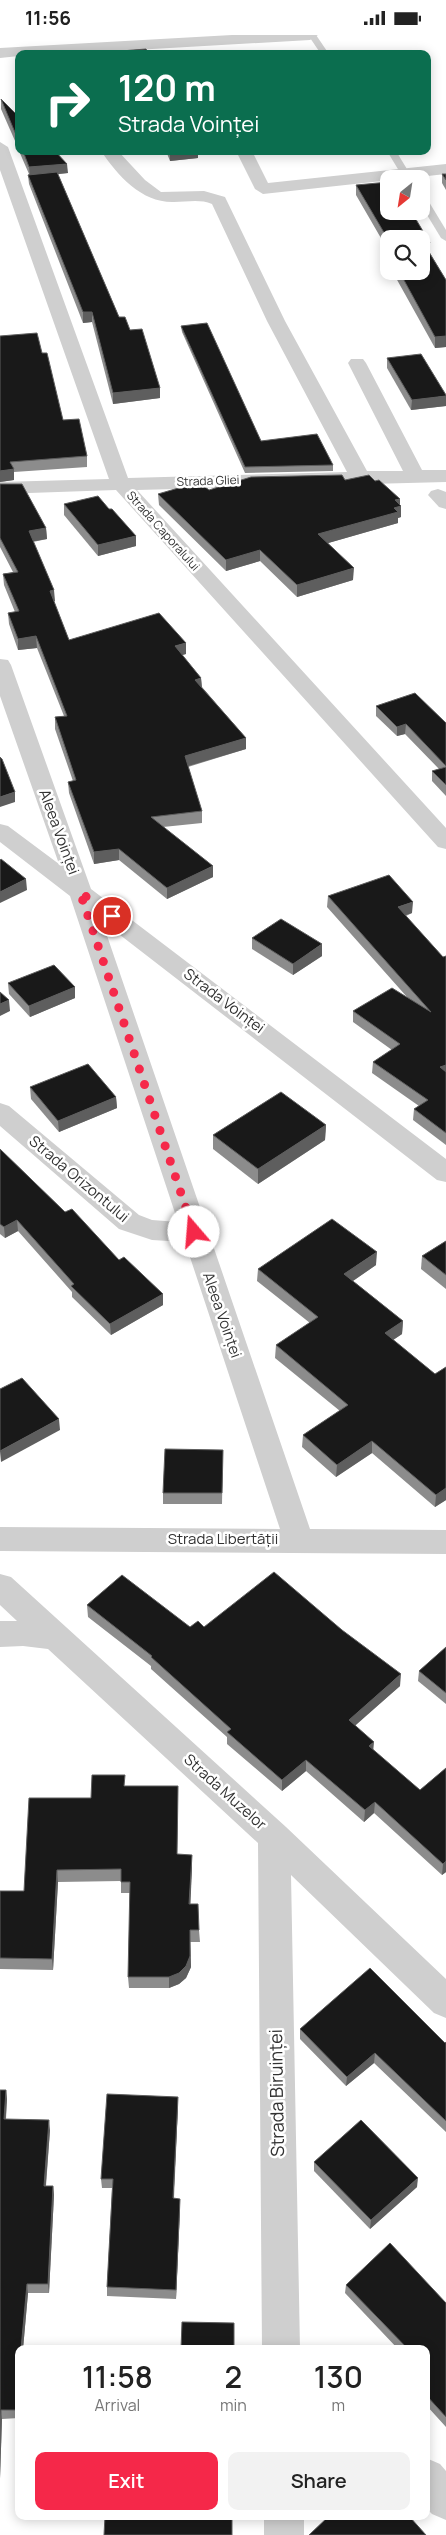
<!DOCTYPE html>
<html lang="en">
<head>
<meta charset="utf-8">
<style>
  :root { --surface:#fff; --page:#f2f2f2; --text:#222; --muted:#767676; --accent:#f52849 }
  body { margin:0; font-family:Manrope,sans-serif; background:var(--page); color:var(--text); height:100vh; display:flex; flex-direction:column; font-size:19px; white-space:nowrap }
  * { box-sizing:border-box; margin:0 }
  p { font-size:16px; color:var(--muted) }
  .icon { flex:none; width:28px; height:28px; fill:none; stroke:currentColor; stroke-width:2; stroke-linecap:round; stroke-linejoin:round }
  .map { position:relative; flex:1; overflow:hidden }
  .panel { position:absolute; left:15px; top:2310px; width:415px; height:175px; display:flex; flex-direction:column; background:var(--surface); border-radius:10px; box-shadow:0 2px 12px #0003 }
  .panel>* { flex:none }
  .banner { position:absolute; left:15px; top:15px; width:416px; height:105px; border-radius:10px; box-shadow:0 2px 12px #0003; background:#0b6e4f; color:#fff; overflow:hidden }
  .needle { width:32px; rotate:210deg }
  .tools { position:absolute; left:380px; top:135px; display:grid; gap:10px }
  .tools a { display:grid; place-items:center; width:50px; height:50px; border-radius:10px; background:var(--surface); box-shadow:0 2px 12px #0003; font-size:25px }
  .pin { position:absolute; display:grid; place-items:center; width:42px; height:42px; color:#fff; margin:-21px; border:2px solid #fff; border-radius:50%; box-shadow:0 1px 5px #0007 }
  .me { position:absolute; width:55px; margin:-28px; rotate:342deg; stroke-linejoin:round; filter:drop-shadow(0 0 4px #0008) }
  .turn { display:flex; align-items:center; gap:18px; height:105px; padding:0 20px; font-size:22px }
  .turn .icon { width:65px; height:65px; stroke-width:2.5 }
  .turn b { display:block; font-size:35px; line-height:42px }
  .eta { display:flex; justify-content:space-evenly; align-items:center; height:85px; text-align:center }
  .eta b { font-size:30px; font-weight:600; line-height:35px }
  .button { display:flex; gap:10px; margin-top:auto; padding:10px 20px }
  .button a { flex:1; height:58px; border-radius:10px; background:var(--accent); color:#fff; font-size:20px; font-weight:600; line-height:58px; text-align:center }
  .button a+a { background:var(--page); color:var(--text) }
  .status { display:flex; justify-content:space-between; align-items:center; height:35px; padding:0 25px; background:var(--surface); direction:ltr }
  .status svg { height:14px; fill:currentColor }
  .map>svg:first-child { display:block }
  .lines { fill:none; stroke-linecap:round; stroke-linejoin:round }
  .service { fill:#cfcfcf; fill-rule:evenodd }
  .minor { fill:#cfcfcf; fill-rule:evenodd }
  .wall { fill:#8c8c8c }
  .shaded-wall { fill:#5e5e5e }
  .building { fill:#191919; stroke:#5e5e5e }
  .route { stroke:#f52849; stroke-width:9; stroke-dasharray:0 16.2 }
  .labels { text-anchor:middle; stroke-width:5; stroke-linejoin:round; paint-order:stroke }
  .far-street-label { font-size:12px; fill:#323232; stroke:#fff }
  .street-label { font-size:15px; fill:#323232; stroke:#fff }
  .near-street-label { font-size:18px; fill:#323232; stroke:#fff }
</style>
</head>
<body>
<div class="status"><b>11:56</b><svg viewBox="0 0 49 12"><path d="M0 12V9h3v3zM5 12V6h3v6zM10 12V3h3v9zM15 12V0h3v12zM26 1h20v11H26zM47 4h2v5h-2z"/></svg></div>
<div class="map">
<svg width="446" height="2500" viewBox="0 0 446 2500">
  <rect width="100%" height="100%" fill="#fff"/>
  <g class="lines">
    <g class="service">
      <path d="M 308,0 L 316,0 L 329,19 L 321,19 Z"/>
      <path d="M 387,116 L 396,116 L 413,144 L 404,144 Z"/>
      <path d="M 421,159 L 426,162 L 446,195 L 446,206 L 441,203 L 421,170 Z"/>
    </g>
    <g class="minor">
      <path d="M 232,0 L 318,0 L 310,5 L 66,19 L 19,19 L 19,21 L 0,23 L 0,13 Z"/>
      <path d="M 0,107 L 8,112 L 128,443 L 347,437 L 267,286 L 212,169 C 200,164 187,167 174,167 C 142,168 118,141 101,116 L 118,116 L 145,145 L 161,157 L 204,156 L 225,162 L 285,286 L 367,436 L 403,436 L 348,328 L 351,324 L 363,324 L 366,328 L 422,435 L 446,435 L 446,447 L 137,455 L 446,793 L 446,814 L 438,812 L 116,455 L 0,459 L 0,447 L 109,444 L 0,135 Z"/>
      <path d="M 236,116 L 252,116 L 268,148 L 446,129 L 446,139 L 263,159 L 255,154 Z"/>
      <path d="M 438,454 L 446,457 L 446,474 L 439,472 L 428,460 L 431,456 Z"/>
      <path d="M 0,624 L 8,625 L 11,630 L 91,854 L 446,1124 L 446,1147 L 437,1145 L 102,886 L 310,1494 L 446,1495 L 446,1519 L 0,1516 L 0,1492 L 280,1494 L 185,1207 L 152,1205 L 119,1194 L 0,1091 L 0,1068 L 9,1071 L 139,1180 L 152,1185 L 178,1187 L 70,861 L 0,807 L 0,789 L 8,791 L 59,829 L 0,661 Z"/>
      <path d="M 0,1539 L 11,1542 L 286,1792 L 446,1944 L 446,1983 L 434,1978 L 291,1840 L 300,2314 L 262,2314 L 258,1808 L 48,1614 L 23,1611 L 0,1612 L 0,1586 L 17,1586 L 0,1570 Z"/>
      <path d="M 426,2423 L 440,2429 L 446,2436 L 446,2485 L 432,2479 L 426,2473 Z"/>
      <rect x="264" y="2481" width="40" height="19"/>
    </g>
  </g>
  <g class="wall">
    <path d="M 1,64 L 19,82 L 19,115 L 1,74 Z"/>
    <path d="M 19,116 L 55,116 L 68,138 L 58,139 L 119,282 L 130,295 L 160,353 L 160,363 L 113,369 L 92,287 L 83,288 L 29,149 L 28,140 L 29,139 Z"/>
    <path d="M 166,116 L 197,116 L 198,123 L 170,126 Z"/>
    <path d="M 442,139 L 446,139 L 446,155 L 442,148 Z"/>
    <path d="M 356,150 L 430,208 L 430,218 L 446,245 L 446,312 L 435,313 L 396,243 L 396,236 L 421,236 L 389,204 L 389,217 L 356,160 Z"/>
    <path d="M 181,291 L 261,406 L 333,430 L 333,436 L 245,438 L 182,297 Z"/>
    <path d="M 42,318 L 63,385 L 87,421 L 87,432 L 14,437 L 14,445 L 0,447 Z"/>
    <path d="M 387,323 L 446,371 L 411,375 L 387,333 Z"/>
    <path d="M 345,445 L 401,471 L 401,482 L 398,483 L 398,488 L 328,508 L 353,545 L 297,562 L 260,526 L 226,536 L 159,470 L 158,459 Z"/>
    <path d="M 0,449 L 46,493 L 47,504 L 33,507 L 54,555 L 54,567 L 69,605 L 186,619 L 182,620 L 201,643 L 202,652 L 246,703 L 246,714 L 188,732 L 202,776 L 202,788 L 163,792 L 213,842 L 167,864 L 119,825 L 94,829 L 69,758 L 68,747 L 73,746 L 55,694 L 55,682 L 64,681 L 37,613 L 18,615 L 9,589 L 8,578 L 15,577 L 4,550 L 3,539 L 13,537 L 0,512 Z"/>
    <path d="M 64,469 L 109,474 L 136,511 L 98,521 L 64,480 Z"/>
    <path d="M 376,671 L 446,688 L 446,761 L 432,746 L 432,736 L 439,734 L 405,699 L 397,701 L 376,681 Z"/>
    <path d="M 328,861 L 412,878 L 406,881 L 443,922 L 446,921 L 446,1110 L 413,1085 L 414,1074 L 419,1071 L 372,1038 L 373,1027 L 392,1015 L 353,987 L 353,976 L 407,962 L 327,872 Z"/>
    <path d="M 252,903 L 322,921 L 293,940 L 252,914 Z"/>
    <path d="M 8,948 L 75,952 L 75,963 L 30,982 L 9,959 Z"/>
    <path d="M 30,1052 L 116,1062 L 117,1073 L 59,1097 L 31,1064 Z"/>
    <path d="M 326,1090 L 325,1105 L 258,1149 L 213,1114 L 213,1100 Z"/>
    <path d="M 0,1114 L 65,1177 L 119,1225 L 163,1259 L 163,1270 L 111,1300 L 72,1262 L 72,1257 L 18,1196 L 5,1203 L 0,1199 Z"/>
    <path d="M 446,1206 L 446,1254 L 421,1234 L 422,1221 Z"/>
    <path d="M 376,1230 L 353,1246 L 403,1286 L 402,1299 L 393,1305 L 435,1339 L 446,1332 L 446,1465 L 435,1472 L 372,1418 L 336,1442 L 302,1412 L 303,1400 L 340,1376 L 275,1323 L 276,1310 L 310,1288 L 257,1246 L 258,1234 Z"/>
    <path d="M 223,1415 L 222,1469 L 163,1469 L 163,1458 Z"/>
    <path d="M 87,1570 L 190,1592 L 204,1592 L 400,1651 L 355,1690 L 373,1715 L 420,1755 L 446,1733 L 446,1837 L 442,1840 L 374,1778 L 364,1787 L 306,1736 L 282,1756 L 227,1709 L 227,1702 L 151,1634 L 151,1631 L 88,1582 Z"/>
    <path d="M 446,1612 L 446,1669 L 418,1646 L 419,1636 Z"/>
    <path d="M 125,1751 L 178,1751 L 177,1819 L 192,1832 L 190,1869 L 199,1895 L 200,1907 L 190,1907 L 191,1932 L 186,1943 L 179,1949 L 169,1953 L 129,1953 L 128,1942 L 130,1858 L 121,1858 L 121,1846 L 58,1847 L 53,1935 L 0,1934 L 0,1856 L 24,1856 L 91,1763 Z"/>
    <path d="M 300,1994 L 445,2008 L 446,2007 L 446,2097 L 374,2028 L 346,2051 L 300,2004 Z"/>
    <path d="M 0,2055 L 6,2055 L 7,2064 L 6,2084 L 50,2095 L 46,2151 L 53,2151 L 54,2160 L 49,2258 L 28,2258 L 23,2314 L 19,2314 L 19,2383 L 2,2384 L 0,2443 Z"/>
    <path d="M 178,2071 L 174,2163 L 180,2173 L 176,2264 L 107,2261 L 107,2252 L 112,2153 L 102,2153 L 101,2144 Z"/>
    <path d="M 314,2127 L 417,2152 L 370,2194 L 314,2136 Z"/>
    <path d="M 346,2250 L 446,2268 L 446,2392 L 426,2370 L 426,2314 L 398,2314 L 345,2258 Z"/>
  </g>
  <g class="shaded-wall">
    <path d="M 277,116 L 308,116 L 277,120 Z"/>
    <path d="M 198,118 L 198,123 L 170,126 L 170,120 Z"/>
    <path d="M 67,129 L 68,138 L 30,142 L 29,132 Z"/>
    <path d="M 430,208 L 430,218 L 424,209 Z"/>
    <path d="M 83,277 L 92,277 L 92,287 L 83,288 Z"/>
    <path d="M 446,301 L 446,312 L 435,313 L 435,302 Z"/>
    <path d="M 160,353 L 160,363 L 113,369 L 113,358 Z"/>
    <path d="M 446,361 L 446,371 L 411,375 L 412,365 Z"/>
    <path d="M 14,434 L 14,445 L 0,447 L 0,436 Z"/>
    <path d="M 400,464 L 400,471 L 401,471 L 401,482 L 398,483 L 398,488 L 318,511 L 318,499 L 395,465 Z"/>
    <path d="M 46,493 L 47,504 L 29,507 L 29,496 Z"/>
    <path d="M 136,501 L 136,511 L 98,521 L 98,510 Z"/>
    <path d="M 260,515 L 260,526 L 226,536 L 226,525 Z"/>
    <path d="M 354,533 L 353,545 L 297,562 L 297,550 Z"/>
    <path d="M 54,555 L 55,566 L 51,567 L 50,556 Z"/>
    <path d="M 36,601 L 37,613 L 18,615 L 18,604 Z"/>
    <path d="M 186,608 L 186,619 L 175,622 L 175,611 Z"/>
    <path d="M 201,643 L 202,654 L 195,645 Z"/>
    <path d="M 406,689 L 405,699 L 397,701 L 397,692 Z"/>
    <path d="M 246,703 L 246,714 L 185,732 L 185,721 Z"/>
    <path d="M 15,757 L 15,767 L 0,772 L 0,762 Z"/>
    <path d="M 119,814 L 119,825 L 94,829 L 94,817 Z"/>
    <path d="M 213,831 L 213,842 L 167,864 L 167,853 Z"/>
    <path d="M 26,844 L 27,855 L 0,868 L 0,857 Z"/>
    <path d="M 413,867 L 412,878 L 397,883 L 398,872 Z"/>
    <path d="M 322,909 L 322,921 L 293,940 L 293,929 Z"/>
    <path d="M 75,952 L 75,963 L 30,982 L 29,971 Z"/>
    <path d="M 9,965 L 10,976 L 0,981 L 0,969 Z"/>
    <path d="M 446,1030 L 446,1041 L 440,1032 Z"/>
    <path d="M 116,1062 L 117,1073 L 59,1097 L 58,1086 Z"/>
    <path d="M 326,1090 L 325,1105 L 258,1149 L 258,1134 Z"/>
    <path d="M 17,1185 L 18,1196 L 5,1203 L 4,1192 Z"/>
    <path d="M 377,1217 L 376,1230 L 344,1252 L 344,1239 Z"/>
    <path d="M 163,1259 L 163,1270 L 111,1300 L 110,1289 Z"/>
    <path d="M 403,1286 L 402,1299 L 384,1311 L 385,1298 Z"/>
    <path d="M 59,1384 L 60,1395 L 1,1427 L 0,1416 Z"/>
    <path d="M 372,1406 L 372,1418 L 336,1442 L 337,1430 Z"/>
    <path d="M 446,1453 L 446,1465 L 435,1472 L 436,1460 Z"/>
    <path d="M 401,1639 L 400,1651 L 348,1697 L 349,1685 Z"/>
    <path d="M 374,1707 L 373,1718 L 369,1711 Z"/>
    <path d="M 306,1725 L 306,1736 L 282,1756 L 282,1745 Z"/>
    <path d="M 375,1767 L 374,1778 L 364,1787 L 365,1775 Z"/>
    <path d="M 192,1820 L 192,1832 L 190,1880 L 189,1869 Z"/>
    <path d="M 446,1826 L 446,1837 L 442,1840 L 443,1829 Z"/>
    <path d="M 57,1835 L 58,1847 L 53,1935 L 52,1924 Z"/>
    <path d="M 190,1895 L 191,1932 L 186,1943 L 179,1949 L 169,1953 L 169,1942 Z"/>
    <path d="M 375,2018 L 374,2028 L 346,2051 L 347,2042 Z"/>
    <path d="M 6,2055 L 7,2064 L 5,2093 L 4,2084 Z"/>
    <path d="M 178,2062 L 178,2071 L 173,2173 L 173,2163 Z"/>
    <path d="M 49,2085 L 50,2095 L 45,2160 L 44,2151 Z"/>
    <path d="M 418,2143 L 417,2152 L 370,2194 L 371,2185 Z"/>
    <path d="M 53,2151 L 54,2160 L 49,2258 L 48,2249 Z"/>
    <path d="M 180,2164 L 180,2173 L 176,2264 L 176,2255 Z"/>
    <path d="M 27,2249 L 28,2258 L 23,2314 L 21,2314 Z"/>
    <path d="M 1,2375 L 2,2384 L 0,2443 L 0,2395 Z"/>
  </g>
  <g class="building">
    <path d="M 146,14 L 149,19 L 122,19 L 121,16 Z"/>
    <path d="M 1,64 L 19,82 L 19,107 Z"/>
    <path d="M 23,116 L 55,116 L 67,129 L 29,132 Z"/>
    <path d="M 168,116 L 197,116 L 198,118 L 170,120 Z"/>
    <path d="M 57,137 L 119,282 L 125,282 L 130,295 L 142,294 L 160,353 L 113,358 L 92,277 L 83,277 L 28,140 Z"/>
    <path d="M 442,139 L 446,139 L 446,145 Z"/>
    <path d="M 389,147 L 389,176 L 411,176 L 430,208 L 424,209 L 446,245 L 446,301 L 435,302 L 399,236 L 421,236 L 421,204 L 389,204 L 389,206 L 356,150 Z"/>
    <path d="M 207,288 L 261,406 L 317,399 L 333,430 L 245,432 L 181,291 Z"/>
    <path d="M 37,298 L 42,318 L 47,318 L 63,385 L 79,384 L 87,421 L 10,427 L 14,434 L 0,436 L 0,301 Z"/>
    <path d="M 421,319 L 446,360 L 446,361 L 412,365 L 387,323 Z"/>
    <path d="M 342,440 L 345,445 L 369,440 L 375,446 L 379,445 L 400,464 L 395,465 L 401,471 L 394,473 L 398,477 L 318,499 L 354,533 L 297,550 L 260,515 L 226,525 L 158,459 L 199,447 L 209,455 L 251,442 Z"/>
    <path d="M 0,449 L 22,449 L 46,493 L 29,496 L 54,555 L 50,556 L 69,605 L 159,578 L 186,608 L 175,611 L 201,643 L 195,645 L 246,703 L 185,721 L 202,776 L 151,782 L 213,831 L 167,853 L 119,814 L 94,817 L 68,747 L 76,745 L 55,682 L 67,681 L 36,601 L 18,604 L 8,578 L 19,576 L 3,539 L 18,537 L 0,503 Z"/>
    <path d="M 98,461 L 109,474 L 112,474 L 136,501 L 98,510 L 64,469 Z"/>
    <path d="M 415,658 L 446,688 L 446,731 L 406,689 L 397,692 L 376,671 Z"/>
    <path d="M 0,722 L 2,724 L 15,757 L 0,762 Z"/>
    <path d="M 446,732 L 446,750 L 432,736 Z"/>
    <path d="M 1,824 L 26,844 L 0,857 L 0,825 Z"/>
    <path d="M 389,840 L 413,867 L 398,872 L 443,922 L 446,921 L 446,1030 L 440,1032 L 446,1037 L 446,1098 L 414,1074 L 428,1065 L 373,1027 L 400,1009 L 353,976 L 392,953 L 431,977 L 328,861 Z"/>
    <path d="M 281,884 L 322,909 L 293,929 L 252,903 Z"/>
    <path d="M 54,930 L 75,952 L 29,971 L 8,948 Z"/>
    <path d="M 0,957 L 9,965 L 0,969 Z"/>
    <path d="M 88,1029 L 116,1062 L 58,1086 L 30,1052 Z"/>
    <path d="M 281,1057 L 326,1090 L 258,1134 L 213,1100 Z"/>
    <path d="M 0,1114 L 65,1177 L 72,1174 L 119,1225 L 124,1222 L 163,1259 L 110,1289 L 71,1251 L 74,1249 L 17,1185 L 4,1192 L 0,1189 Z"/>
    <path d="M 332,1184 L 377,1217 L 344,1239 L 403,1286 L 385,1298 L 435,1339 L 446,1332 L 446,1453 L 436,1460 L 372,1406 L 337,1430 L 303,1400 L 348,1370 L 276,1310 L 318,1282 L 258,1234 Z"/>
    <path d="M 446,1206 L 446,1240 L 422,1221 Z"/>
    <path d="M 22,1343 L 59,1384 L 0,1416 L 0,1354 Z"/>
    <path d="M 165,1414 L 223,1415 L 222,1458 L 163,1458 Z"/>
    <path d="M 274,1537 L 342,1595 L 401,1639 L 349,1685 L 374,1707 L 369,1711 L 420,1755 L 446,1733 L 446,1826 L 443,1829 L 375,1767 L 365,1775 L 306,1725 L 282,1745 L 227,1697 L 231,1694 L 151,1622 L 152,1621 L 87,1570 L 122,1540 L 190,1592 L 198,1586 L 204,1592 Z"/>
    <path d="M 446,1612 L 446,1658 L 419,1636 Z"/>
    <path d="M 92,1740 L 125,1740 L 124,1751 L 178,1751 L 177,1819 L 192,1820 L 189,1869 L 198,1869 L 199,1895 L 190,1895 L 190,1921 L 186,1931 L 179,1938 L 169,1942 L 128,1942 L 130,1847 L 121,1847 L 121,1834 L 57,1835 L 52,1924 L 0,1923 L 0,1856 L 24,1856 L 29,1763 L 91,1763 Z"/>
    <path d="M 370,1933 L 445,2008 L 446,2007 L 446,2086 L 375,2018 L 347,2042 L 300,1994 Z"/>
    <path d="M 0,2055 L 6,2055 L 4,2084 L 49,2085 L 44,2151 L 53,2151 L 48,2249 L 27,2249 L 21,2314 L 19,2314 L 19,2375 L 1,2375 L 0,2395 Z"/>
    <path d="M 107,2059 L 178,2062 L 173,2163 L 180,2164 L 176,2255 L 107,2252 L 113,2144 L 101,2144 Z"/>
    <path d="M 361,2085 L 418,2143 L 371,2185 L 314,2127 Z"/>
    <path d="M 390,2208 L 446,2268 L 446,2382 L 426,2360 L 426,2314 L 408,2314 L 346,2250 Z"/>
    <path d="M 182,2287 L 234,2288 L 234,2314 L 181,2314 Z"/>
    <path d="M 105,2481 L 232,2481 L 232,2500 L 104,2500 Z"/>
    <path d="M 329,2481 L 409,2481 L 426,2500 L 309,2500 Z"/>
  </g>
  <g class="lines">
    <path class="route" d="M 112,881 L 80,857 L 194,1197"/>
  </g>
  <g class="labels">
    <g class="far-street-label">
      <text transform="translate(208 446) rotate(-2)" y="4">Strada Gliei</text>
      <text transform="translate(163 496) rotate(48)" y="4">Strada Caporalului</text>
    </g>
    <g class="street-label">
      <text transform="translate(59 797) rotate(70)" y="5">Aleea Voinței</text>
      <text transform="translate(224 966) rotate(37)" y="5">Strada Voinței</text>
      <text transform="translate(79 1144) rotate(40)" y="5">Strada Orizontului</text>
      <text transform="translate(222 1280) rotate(71)" y="5">Aleea Voinței</text>
      <text x="223" y="1509">Strada Libertății</text>
      <text transform="translate(225 1757) rotate(42)" y="5">Strada Muzelor</text>
    </g>
    <g class="near-street-label">
      <text transform="translate(277 2058) rotate(-91)" y="6">Strada Biruinței</text>
    </g>
  </g>
</svg>
<div class="tools">
<a><svg class="needle" viewBox="-14 -14 28 28"><path d="M0-13l5 13h-10z" fill="#e53935"/><path d="M0 13l5-13h-10z" fill="#767676"/></svg></a>
<a><svg class="icon" aria-label="search" viewBox="0 0 24 24"><circle cx="10" cy="10" r="6"/><path d="M15 15l6 6"/></svg></a>
</div>
<div class="pin" style="left:112px;top:881px;background:#d93025"><svg class="icon" aria-label="arrive" viewBox="0 0 24 24"><path d="M6 21V4h12l-3 4 3 4H6"/></svg></div>
<svg class="me" style="left:194px;top:1197px" viewBox="-20 -20 40 40"><circle r="19" fill="#fff"/><path d="M0-13L10 11 0 6-10 11z" fill="#f52849"/></svg>
<div class="banner">
<div class="turn"><svg class="icon" aria-label="right" viewBox="0 0 24 24"><path d="M7 20v-9h11M14 6l5 5-5 5"/></svg><div><b>120 m</b>Strada Voinței</div></div>
</div>
<section class="panel">
<div class="eta">
<div><b>11:58</b><p>Arrival</p></div>
<div><b>2</b><p>min</p></div>
<div><b>130</b><p>m</p></div>
</div>
<div class="button"><a>Exit</a><a>Share</a></div>
</section>
</div>
</body>
</html>
